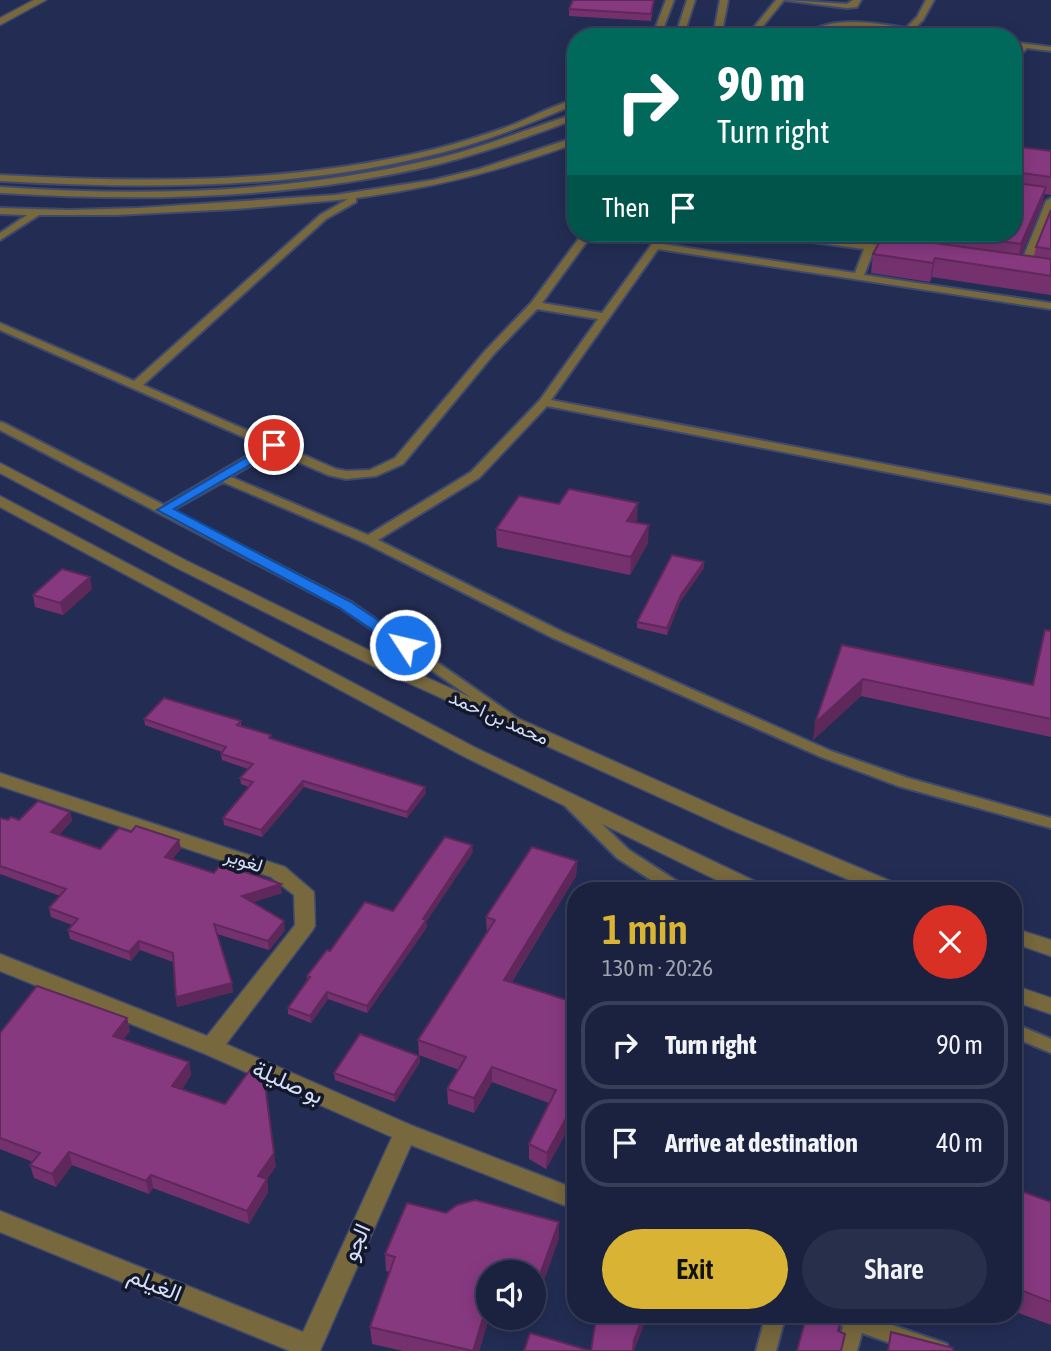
<!DOCTYPE html>
<html lang="en">
<head>
<meta charset="utf-8">
<style>
  :root { --surface:#1a223f; --page:#272f4a; --text:#f1f3f6; --muted:#9fa4b0; --line:#383f59; --accent:#d9b334 }
  body { margin:0; font-family:"Asap Condensed",Vazirmatn,sans-serif; background:var(--page); color:var(--text); height:100vh; display:flex; flex-direction:column; font-size:26px; white-space:nowrap }
  * { box-sizing:border-box; margin:0 }
  p { font-size:23px; color:var(--muted) }
  .icon { flex:none; width:38px; height:38px; fill:none; stroke:currentColor; stroke-width:2; stroke-linecap:round; stroke-linejoin:round }
  .map { position:relative; flex:1; overflow:hidden }
  .side { position:absolute; left:567px; top:882px; width:455px; height:441px; display:flex; flex-direction:column; background:var(--surface); border-radius:28px; box-shadow:0 4px 18px #0003,0 0 0 2px var(--line) }
  .side>* { flex:none }
  .hud { position:absolute; left:567px; top:28px; width:455px; height:214px; border-radius:28px; box-shadow:0 4px 18px #0003,0 0 0 2px var(--line); background:#00695c; color:#fff; overflow:hidden }
  .fabs { position:absolute; left:476px; top:1260px; display:grid; gap:14px }
  .fabs a { display:grid; place-items:center; width:70px; height:70px; border-radius:50%; background:var(--surface); box-shadow:0 4px 18px #0003,0 0 0 2px var(--line); font-size:35px }
  .pin { position:absolute; display:grid; place-items:center; width:60px; height:60px; color:#fff; margin:-30px; border:4px solid #fff; border-radius:50%; box-shadow:0 2px 7px #0007 }
  .me { position:absolute; width:77px; margin:-38px; rotate:305deg; stroke-linejoin:round; filter:drop-shadow(0 0 5px #0008) }
  .turn { display:flex; align-items:center; gap:24px; height:147px; padding:0 35px; font-size:32px }
  .turn .icon { width:91px; height:91px; stroke-width:2.5 }
  .turn b { display:block; font-size:49px; line-height:60px }
  .then { display:flex; align-items:center; height:66px; padding:0 35px; background:#0003; gap:14px; font-size:26px }
  .round { display:grid; place-items:center; flex:none; width:74px; height:74px; border-radius:37px; background:var(--page) }
  .overview { display:flex; align-items:center; justify-content:space-between; height:119px; padding:0 35px }
  h1 { font-size:42px; font-weight:600; line-height:52px; color:var(--accent) }
  .button { display:flex; gap:14px; margin-top:auto; padding:14px 35px }
  .button a { flex:1; height:80px; border-radius:42px; background:var(--accent); color:#111; font-size:28px; font-weight:600; line-height:80px; text-align:center }
  .button a+a { background:var(--page); color:var(--text) }
  ul { padding:0; list-style:none }
  li { display:flex; align-items:center; gap:21px; height:88px; margin:0 14px 10px; padding:0 21px; border:4px solid var(--line); border-radius:28px }
  li div { flex:1 }
  li b { display:block; font-size:26px }
  li em { font-style:normal }
  .map>svg:first-child { display:block }
  .lines { fill:none; stroke-linecap:round; stroke-linejoin:round }
  .service-casing { stroke:#3f496e; stroke-width:4 }
  .minor-casing { stroke:#3f496e; stroke-width:3 }
  .tertiary-casing { stroke:#3f496e; stroke-width:3 }
  .service { fill:#77683d; fill-rule:evenodd }
  .minor { fill:#77683d; fill-rule:evenodd }
  .tertiary { fill:#77683d; fill-rule:evenodd }
  .wall { fill:#74316e }
  .shaded-wall { fill:#5e285a }
  .building { fill:#873980; stroke:#5e285a; stroke-width:2 }
  .route { fill:#1a73e8; stroke:#114b97; stroke-width:2 }
  .labels { text-anchor:middle; stroke-width:7; stroke-linejoin:round; paint-order:stroke }
  .street-label { font-size:19px; fill:#d5def7; stroke:#121729 }
  .near-street-label { font-size:23px; fill:#d5def7; stroke:#121729 }
</style>
</head>
<body>
<div class="map">
<svg width="1051" height="1351" viewBox="0 0 1051 1351">
  <rect width="100%" height="100%" fill="#232d54"/>
  <g class="lines">
    <defs>
      <g id="service">
        <path d="M 666,0 L 674,0 L 660,37 L 652,37 Z"/>
        <path d="M 687,0 L 695,0 L 683,37 L 675,37 Z"/>
        <path d="M 720,0 L 728,0 L 721,37 L 713,37 Z"/>
        <path d="M 776,0 L 784,0 L 754,37 L 746,37 Z"/>
        <path d="M 784,0 L 847,4 L 853,0 L 861,0 L 857,7 L 847,8 Z"/>
        <path d="M 926,0 L 934,0 L 923,20 L 914,29 L 957,37 C 922,37 890,28 855,27 C 844,27 832,27 822,31 C 814,33 811,37 802,37 C 829,14 874,23 906,28 L 917,17 Z"/>
        <path d="M 1013,42 L 1051,47 L 1051,51 L 1027,48 L 1013,62 L 1013,55 L 1020,47 L 1013,46 Z"/>
        <path d="M 576,99 L 576,104 C 531,123 487,141 440,153 C 297,190 147,189 0,181 L 0,175 C 146,183 292,184 435,149 C 459,143 484,135 507,127 C 530,118 552,106 576,99 Z"/>
        <path d="M 576,114 L 576,119 C 531,136 486,152 439,164 C 295,199 148,202 0,193 L 0,187 C 146,197 291,193 434,159 C 483,148 528,128 576,114 Z"/>
        <path d="M 576,137 L 576,143 C 504,170 432,188 356,198 L 356,202 L 326,219 L 143,385 L 336,469 L 346,471 L 370,470 L 395,458 L 485,351 L 531,303 L 583,233 L 593,233 L 542,303 L 602,313 L 660,233 L 670,233 L 662,244 L 855,273 L 864,249 L 768,236 L 763,233 L 788,233 L 894,247 L 899,250 L 897,252 L 874,250 L 864,275 L 1051,303 L 1051,309 L 658,249 L 551,400 L 1051,496 L 1051,504 L 547,406 L 479,478 L 378,540 L 563,632 L 831,751 L 908,778 L 1051,818 L 1051,828 L 898,786 L 821,757 L 553,638 L 365,543 L 223,482 L 173,510 L 351,602 L 520,720 L 518,723 L 508,723 L 341,608 L 0,430 L 0,422 L 4,423 L 164,505 L 264,446 L 0,330 L 0,323 L 134,381 L 320,215 L 348,199 L 236,209 L 116,215 L 39,215 L 0,240 L 0,233 L 27,215 L 0,214 L 0,208 L 69,210 L 139,208 L 335,195 L 433,180 L 479,169 ZM 537,309 L 598,319 L 540,400 L 471,472 L 368,535 L 231,477 L 273,451 L 328,475 L 346,479 L 376,476 L 403,464 L 493,355 Z"/>
        <path d="M 1051,198 L 1051,213 L 1028,270 L 1019,272 L 1018,270 L 1046,201 Z"/>
        <path d="M 570,797 L 575,798 L 629,850 L 686,887 L 688,891 L 668,891 L 617,858 L 565,806 L 562,802 L 565,798 Z"/>
        <path d="M 1013,1023 L 1051,1039 L 1051,1053 L 1013,1037 Z"/>
        <path d="M 766,1314 L 786,1314 L 776,1351 L 756,1351 Z"/>
        <path d="M 823,1314 L 860,1314 L 947,1344 L 950,1351 L 913,1351 L 862,1333 L 857,1351 L 837,1351 L 843,1326 L 826,1320 Z"/>
      </g>
      <g id="minor">
        <path d="M 34,0 L 46,0 L 0,25 L 0,18 Z"/>
        <path d="M 0,773 L 285,867 L 314,892 L 315,926 L 312,931 L 226,1044 L 413,1126 L 576,1189 L 576,1210 L 411,1145 L 320,1351 L 290,1351 L 0,1232 L 0,1211 L 303,1332 L 392,1137 L 203,1053 L 0,971 L 0,954 L 207,1036 L 295,925 L 294,895 L 271,877 L 0,786 Z"/>
      </g>
      <g id="tertiary">
        <path d="M 0,463 L 187,561 L 403,667 L 739,817 L 902,886 L 905,891 L 875,891 L 725,827 L 391,675 L 175,567 L 0,473 Z"/>
        <path d="M 0,496 L 476,748 L 765,886 L 768,891 L 739,891 L 463,756 L 0,507 Z"/>
        <path d="M 1013,928 L 1051,940 L 1051,956 L 1013,943 Z"/>
        <path d="M 1013,985 L 1051,998 L 1051,1014 L 1013,1001 Z"/>
      </g>
    </defs>
    <use href="#service" class="service-casing"/>
    <use href="#minor" class="minor-casing"/>
    <use href="#tertiary" class="tertiary-casing"/>
    <use href="#service" class="service"/>
    <use href="#minor" class="minor"/>
    <use href="#tertiary" class="tertiary"/>
  </g>
  <g class="wall">
    <path d="M 654,0 L 651,21 L 569,16 L 569,9 Z"/>
    <path d="M 1013,146 L 1051,151 L 1051,195 L 1044,194 L 1042,205 L 1021,255 L 1034,257 L 1036,247 L 1051,210 L 1051,295 L 932,277 L 930,282 L 871,273 L 873,254 L 881,240 L 831,233 L 1013,233 Z"/>
    <path d="M 637,520 L 635,523 L 648,543 L 630,575 L 497,547 L 496,529 Z"/>
    <path d="M 704,562 L 704,568 L 680,602 L 667,635 L 637,628 L 637,622 Z"/>
    <path d="M 92,589 L 63,615 L 35,607 L 33,595 Z"/>
    <path d="M 1051,631 L 1051,737 L 861,696 L 813,740 L 842,645 L 1033,685 Z"/>
    <path d="M 144,719 L 241,721 L 241,726 L 271,735 L 271,738 L 426,793 L 407,818 L 304,787 L 262,837 L 224,825 L 223,818 L 249,787 L 241,784 L 240,778 L 248,769 L 222,760 L 221,754 L 222,752 L 145,725 Z"/>
    <path d="M 70,812 L 72,821 L 59,835 L 100,849 L 181,849 L 172,859 L 214,873 L 282,893 L 253,902 L 285,930 L 269,950 L 217,934 L 233,992 L 177,1007 L 173,962 L 140,950 L 131,961 L 70,939 L 68,930 L 72,925 L 51,917 L 49,908 L 60,896 L 0,874 L 0,818 L 8,820 L 19,820 Z"/>
    <path d="M 473,852 L 426,922 L 427,927 L 367,1013 L 328,999 L 311,1023 L 288,1014 L 288,1008 L 307,980 L 307,976 L 330,951 L 393,911 Z"/>
    <path d="M 577,861 L 576,876 L 512,982 L 576,1003 L 576,1121 L 573,1120 L 546,1169 L 529,1159 L 529,1144 L 549,1103 L 492,1082 L 474,1113 L 448,1104 L 447,1089 L 459,1070 L 419,1055 L 418,1040 L 487,933 L 486,917 Z"/>
    <path d="M 127,1018 L 130,1031 L 123,1039 L 189,1062 L 191,1075 L 182,1089 L 276,1166 L 267,1179 L 268,1192 L 249,1224 L 153,1188 L 149,1194 L 72,1165 L 56,1187 L 34,1178 L 30,1165 L 33,1162 L 0,1149 L 0,1033 Z"/>
    <path d="M 419,1056 L 420,1062 L 395,1102 L 335,1080 L 334,1073 Z"/>
    <path d="M 1013,1188 L 1051,1202 L 1051,1325 L 1013,1311 Z"/>
    <path d="M 446,1213 L 559,1222 L 559,1239 L 534,1272 L 488,1272 L 489,1318 L 479,1351 L 403,1351 L 372,1344 L 370,1327 L 390,1272 L 386,1271 L 385,1254 Z"/>
  </g>
  <g class="shaded-wall">
    <path d="M 1046,187 L 1042,205 L 1017,263 L 1021,244 Z"/>
    <path d="M 935,258 L 932,277 L 930,282 L 933,263 Z"/>
    <path d="M 638,503 L 637,520 L 626,538 L 627,521 Z"/>
    <path d="M 649,525 L 648,543 L 630,575 L 631,557 Z"/>
    <path d="M 704,562 L 704,568 L 680,602 L 667,635 L 667,628 L 681,595 Z"/>
    <path d="M 90,577 L 92,589 L 63,615 L 60,603 Z"/>
    <path d="M 863,679 L 861,696 L 813,740 L 815,723 Z"/>
    <path d="M 303,781 L 304,787 L 262,837 L 261,830 Z"/>
    <path d="M 425,787 L 426,793 L 407,818 L 407,812 Z"/>
    <path d="M 70,812 L 72,821 L 53,841 L 51,832 Z"/>
    <path d="M 179,840 L 181,849 L 166,866 L 165,857 Z"/>
    <path d="M 472,845 L 473,852 L 426,922 L 427,927 L 367,1013 L 367,1006 Z"/>
    <path d="M 577,861 L 576,876 L 504,995 L 504,980 Z"/>
    <path d="M 281,884 L 282,893 L 244,905 L 242,896 Z"/>
    <path d="M 284,921 L 285,930 L 269,950 L 268,941 Z"/>
    <path d="M 139,941 L 140,950 L 131,961 L 129,952 Z"/>
    <path d="M 232,983 L 233,992 L 177,1007 L 176,997 Z"/>
    <path d="M 327,992 L 328,999 L 311,1023 L 310,1016 Z"/>
    <path d="M 127,1018 L 130,1031 L 116,1049 L 113,1036 Z"/>
    <path d="M 419,1056 L 420,1062 L 395,1102 L 394,1095 Z"/>
    <path d="M 189,1062 L 191,1075 L 175,1099 L 172,1086 Z"/>
    <path d="M 492,1067 L 492,1082 L 474,1113 L 474,1098 Z"/>
    <path d="M 574,1104 L 573,1120 L 546,1169 L 547,1153 Z"/>
    <path d="M 69,1152 L 72,1165 L 56,1187 L 52,1174 Z"/>
    <path d="M 274,1153 L 276,1166 L 267,1179 L 268,1192 L 249,1224 L 247,1211 L 258,1176 Z"/>
    <path d="M 151,1175 L 153,1188 L 149,1194 L 146,1181 Z"/>
    <path d="M 559,1222 L 559,1239 L 534,1308 L 534,1291 Z"/>
    <path d="M 488,1301 L 489,1318 L 479,1351 L 473,1351 Z"/>
    <path d="M 644,1314 L 648,1314 L 634,1351 L 633,1351 L 634,1340 Z"/>
  </g>
  <g class="building">
    <path d="M 573,0 L 654,0 L 651,14 L 569,9 Z"/>
    <path d="M 1013,146 L 1051,151 L 1051,177 L 1014,172 L 1016,183 L 1046,187 L 1021,244 L 938,233 L 1013,233 Z"/>
    <path d="M 1051,210 L 1051,249 L 1036,247 Z"/>
    <path d="M 883,236 L 1051,259 L 1051,276 L 935,258 L 933,263 L 873,254 Z"/>
    <path d="M 569,489 L 638,503 L 627,521 L 649,525 L 631,557 L 496,529 L 519,496 L 559,504 Z"/>
    <path d="M 672,555 L 704,562 L 681,595 L 667,628 L 637,622 Z"/>
    <path d="M 62,569 L 90,577 L 60,603 L 33,595 Z"/>
    <path d="M 1045,630 L 1051,631 L 1051,719 L 863,679 L 815,723 L 842,645 L 1033,685 Z"/>
    <path d="M 164,698 L 241,721 L 237,725 L 271,735 L 269,738 L 425,787 L 407,812 L 303,781 L 261,830 L 223,818 L 253,782 L 240,778 L 253,764 L 221,754 L 226,747 L 144,719 Z"/>
    <path d="M 38,801 L 70,812 L 51,832 L 100,849 L 119,828 L 131,832 L 136,826 L 179,840 L 165,857 L 214,873 L 221,864 L 281,884 L 242,896 L 284,921 L 268,941 L 214,924 L 232,983 L 176,997 L 173,953 L 139,941 L 129,952 L 68,930 L 78,919 L 49,908 L 66,889 L 0,866 L 0,818 L 8,820 L 11,817 L 19,820 Z"/>
    <path d="M 445,837 L 472,845 L 423,919 L 426,920 L 367,1006 L 327,992 L 310,1016 L 288,1008 L 310,977 L 307,976 L 327,950 L 330,951 L 365,902 L 393,911 Z"/>
    <path d="M 532,847 L 577,861 L 504,980 L 576,1003 L 576,1105 L 574,1104 L 547,1153 L 529,1144 L 556,1090 L 492,1067 L 474,1098 L 447,1089 L 466,1057 L 418,1040 L 495,920 L 486,917 Z"/>
    <path d="M 37,986 L 127,1018 L 113,1036 L 189,1062 L 172,1086 L 225,1104 L 253,1066 L 263,1070 L 274,1153 L 258,1176 L 267,1179 L 247,1211 L 151,1175 L 146,1181 L 69,1152 L 52,1174 L 30,1165 L 40,1153 L 0,1138 L 0,1033 Z"/>
    <path d="M 360,1034 L 419,1056 L 394,1095 L 334,1073 Z"/>
    <path d="M 1013,1188 L 1051,1202 L 1051,1302 L 1013,1287 Z"/>
    <path d="M 475,1200 L 559,1222 L 534,1291 L 534,1272 L 488,1272 L 488,1301 L 473,1351 L 370,1327 L 395,1257 L 385,1254 L 407,1203 L 446,1213 L 457,1205 Z"/>
    <path d="M 603,1314 L 644,1314 L 634,1340 L 633,1351 L 591,1351 L 596,1319 L 601,1319 Z"/>
    <path d="M 807,1314 L 842,1314 L 838,1331 L 845,1334 L 841,1351 L 797,1351 Z"/>
    <path d="M 891,1332 L 953,1348 L 953,1351 L 888,1351 Z"/>
    <path d="M 530,1333 L 591,1351 L 524,1351 Z"/>
  </g>
  <path class="route" d="M 274,441 L 281,445 L 279,448 L 174,509 L 351,602 L 410,642 L 413,645 L 410,648 L 399,648 L 340,608 L 157,510 Z"/>
  <g class="labels">
    <g class="street-label">
      <text transform="translate(499 717) rotate(24)" y="7">محمد بن احمد</text>
      <text transform="translate(244 860) rotate(18)" y="7">لغوير</text>
    </g>
    <g class="near-street-label">
      <text transform="translate(288 1082) rotate(24)" y="8">بو صليلة</text>
      <text transform="translate(356 1242) rotate(-66)" y="8">الجو</text>
      <text transform="translate(155 1284) rotate(22)" y="8">الغيلم</text>
    </g>
  </g>
</svg>
<div class="fabs">
<a><svg class="icon" aria-label="sound" viewBox="0 0 24 24"><path d="M4 9h4l5-4v14l-5-4H4zM17 9q2 3 0 6"/></svg></a>
</div>
<div class="pin" style="left:274px;top:445px;background:#d93025"><svg class="icon" aria-label="arrive" viewBox="0 0 24 24"><path d="M6 21V4h12l-3 4 3 4H6"/></svg></div>
<svg class="me" style="left:405px;top:645px" viewBox="-20 -20 40 40"><circle r="17" fill="#1a73e8" stroke="#fff" stroke-width="3"/><path d="M0-11L8 9 0 5-8 9z" fill="#fff"/></svg>
<div class="hud">
<div class="turn"><svg class="icon" aria-label="right" viewBox="0 0 24 24"><path d="M7 20v-9h11M14 6l5 5-5 5"/></svg><div><b>90 m</b>Turn right</div></div>
<div class="then">Then<svg class="icon" aria-label="arrive" viewBox="0 0 24 24"><path d="M6 21V4h12l-3 4 3 4H6"/></svg></div>
</div>
<section class="side">
<div class="overview"><div><h1>1 min</h1><p>130 m · 20:26</p></div><a class="round" style="background:#d93025;color:#fff"><svg class="icon" aria-label="close" viewBox="0 0 24 24"><path d="M6 6l12 12M18 6L6 18"/></svg></a></div>
<ul>
<li><svg class="icon" aria-label="right" viewBox="0 0 24 24"><path d="M7 20v-9h11M14 6l5 5-5 5"/></svg><div><b>Turn right</b></div><em>90 m</em></li>
<li><svg class="icon" aria-label="arrive" viewBox="0 0 24 24"><path d="M6 21V4h12l-3 4 3 4H6"/></svg><div><b>Arrive at destination</b></div><em>40 m</em></li>
</ul>
<div class="button"><a>Exit</a><a>Share</a></div>
</section>
</div>
</body>
</html>
